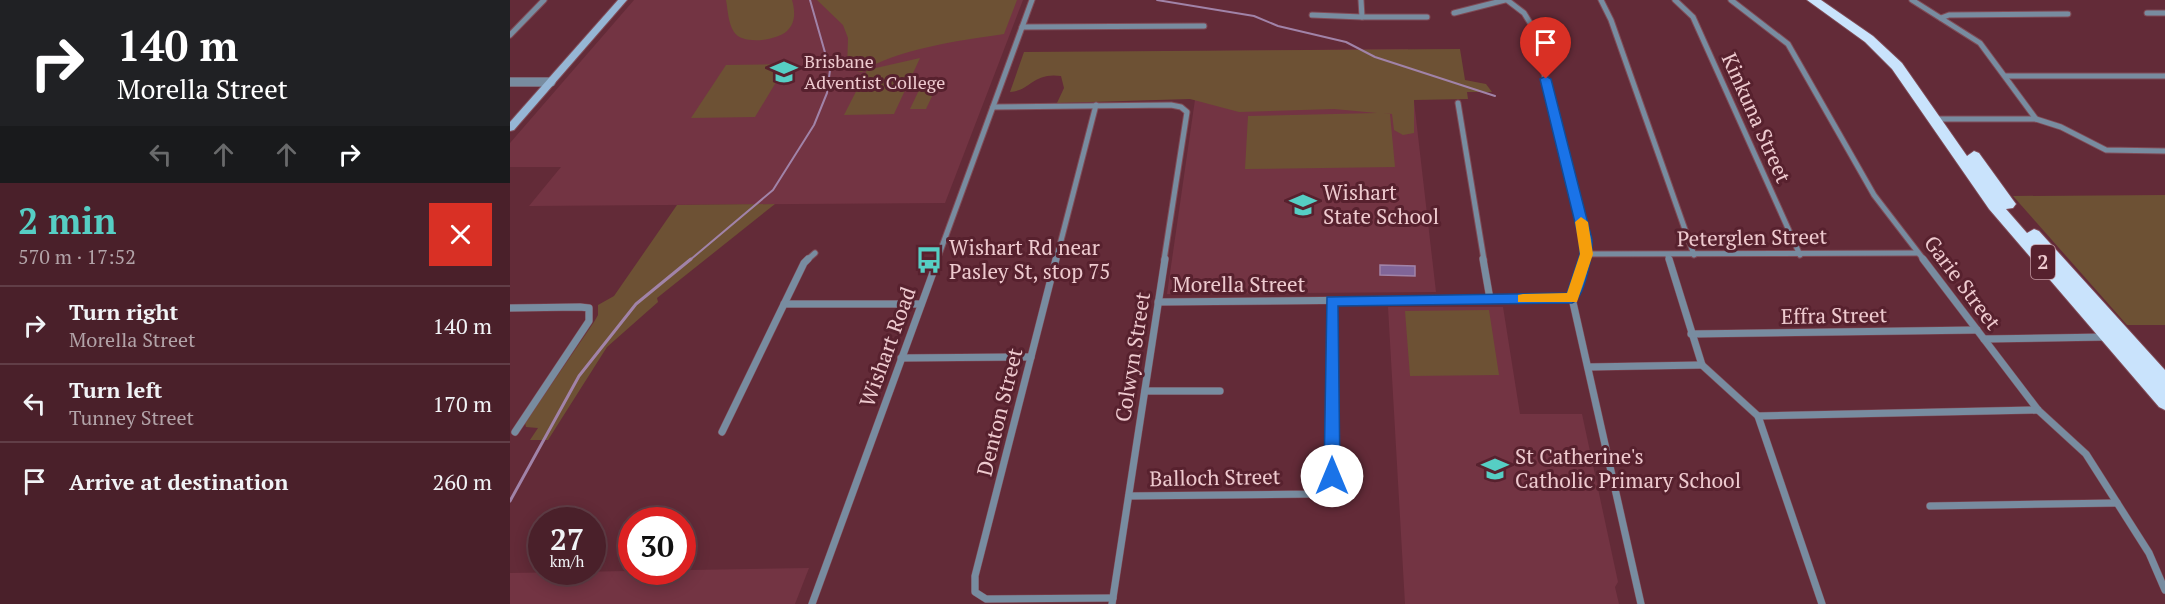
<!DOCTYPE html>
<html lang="en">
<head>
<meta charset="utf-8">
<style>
  :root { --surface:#4a202a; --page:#542d36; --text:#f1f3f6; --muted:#b2a3a8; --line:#613e47; --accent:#56cec4 }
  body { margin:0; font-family:"PT Serif",serif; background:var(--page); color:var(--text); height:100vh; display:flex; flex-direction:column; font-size:22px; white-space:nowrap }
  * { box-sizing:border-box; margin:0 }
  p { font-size:20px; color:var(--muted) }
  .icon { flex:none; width:33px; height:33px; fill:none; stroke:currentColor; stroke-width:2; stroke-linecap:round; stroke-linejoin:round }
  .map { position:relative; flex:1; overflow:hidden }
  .sheet { display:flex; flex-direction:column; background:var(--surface); width:510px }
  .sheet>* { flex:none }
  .guide { background:#202124; color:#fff; overflow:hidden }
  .speed { position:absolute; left:18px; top:507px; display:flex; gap:12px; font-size:30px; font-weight:700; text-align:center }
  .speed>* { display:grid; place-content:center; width:78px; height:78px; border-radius:50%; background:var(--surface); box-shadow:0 3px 15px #0003,0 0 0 2px var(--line); line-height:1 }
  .speed small { font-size:15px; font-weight:400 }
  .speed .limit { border:9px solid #d22; background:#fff; color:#111 }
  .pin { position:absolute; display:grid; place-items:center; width:51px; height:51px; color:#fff; margin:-62px -26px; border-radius:50% 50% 50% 0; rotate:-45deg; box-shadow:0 0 6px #0007 }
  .pin .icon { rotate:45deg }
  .me { position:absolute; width:66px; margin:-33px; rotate:0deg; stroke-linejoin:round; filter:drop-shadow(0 0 4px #0008) }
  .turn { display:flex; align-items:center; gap:21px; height:126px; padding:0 18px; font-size:27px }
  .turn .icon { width:78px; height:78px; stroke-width:2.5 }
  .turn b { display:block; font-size:42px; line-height:51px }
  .lanes { display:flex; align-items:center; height:57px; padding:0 18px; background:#0003; justify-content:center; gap:30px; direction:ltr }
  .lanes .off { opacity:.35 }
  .round { display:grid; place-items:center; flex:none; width:63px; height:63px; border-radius:0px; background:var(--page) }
  .head { display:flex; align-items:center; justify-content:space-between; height:102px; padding:0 18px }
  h1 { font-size:36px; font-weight:800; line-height:45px; color:var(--accent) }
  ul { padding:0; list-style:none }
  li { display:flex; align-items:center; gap:18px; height:78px; padding:0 18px; border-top:2px solid var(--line) }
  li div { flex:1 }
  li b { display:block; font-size:22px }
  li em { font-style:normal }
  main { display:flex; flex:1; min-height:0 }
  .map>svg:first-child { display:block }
  .built { fill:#733443 }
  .green { fill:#6d5134 }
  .water { fill:#806598; stroke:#a183a8; stroke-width:1.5 }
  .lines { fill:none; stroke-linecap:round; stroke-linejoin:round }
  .stream-far1 { stroke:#a183a8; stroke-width:2 }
  .stream { stroke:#a183a8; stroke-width:3 }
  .minor-far1-casing { stroke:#7f4b56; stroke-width:7 }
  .minor-casing { stroke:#7f4b56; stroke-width:8 }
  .tertiary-casing { stroke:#7f4b56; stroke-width:10 }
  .secondary-casing { stroke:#7f4b56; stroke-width:2 }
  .trunk-casing { stroke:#7f4b56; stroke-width:2 }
  .minor-far1 { stroke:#788ca0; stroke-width:5 }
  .minor { stroke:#788ca0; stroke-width:7 }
  .tertiary { stroke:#788ca0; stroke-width:9 }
  .secondary { fill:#96b6d5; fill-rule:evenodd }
  .trunk { fill:#c9e3fc; fill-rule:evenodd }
  .route { fill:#1a73e8; stroke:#114b97; stroke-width:1.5 }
  .slow { fill:#f59e0b }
  .labels { text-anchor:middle; stroke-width:6; stroke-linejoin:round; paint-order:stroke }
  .far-poi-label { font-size:18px; fill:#eecacf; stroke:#57212e; text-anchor:start }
  .shield { fill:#57212e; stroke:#c1979f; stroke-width:1.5 }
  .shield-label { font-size:20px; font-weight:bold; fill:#eecacf }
  .street-label { font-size:21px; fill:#eecacf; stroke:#57212e }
  .poi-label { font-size:21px; fill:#eecacf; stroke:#57212e; text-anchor:start }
</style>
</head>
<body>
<main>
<section class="sheet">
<div class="guide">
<div class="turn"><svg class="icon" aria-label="right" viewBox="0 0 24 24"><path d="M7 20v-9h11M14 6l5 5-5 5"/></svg><div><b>140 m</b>Morella Street</div></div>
<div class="lanes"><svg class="icon off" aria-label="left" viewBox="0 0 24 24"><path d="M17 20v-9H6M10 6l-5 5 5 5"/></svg><svg class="icon off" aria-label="ahead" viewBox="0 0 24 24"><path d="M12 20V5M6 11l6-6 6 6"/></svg><svg class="icon off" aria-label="ahead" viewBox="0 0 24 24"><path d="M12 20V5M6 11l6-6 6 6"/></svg><svg class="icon" aria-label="right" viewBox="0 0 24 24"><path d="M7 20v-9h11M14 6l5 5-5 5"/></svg></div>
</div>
<div class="head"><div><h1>2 min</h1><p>570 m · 17:52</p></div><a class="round" style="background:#d93025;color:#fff"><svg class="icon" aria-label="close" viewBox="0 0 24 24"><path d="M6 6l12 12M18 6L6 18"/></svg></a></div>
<ul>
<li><svg class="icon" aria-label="right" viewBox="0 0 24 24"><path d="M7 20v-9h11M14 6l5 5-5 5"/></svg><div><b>Turn right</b><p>Morella Street</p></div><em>140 m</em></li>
<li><svg class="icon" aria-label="left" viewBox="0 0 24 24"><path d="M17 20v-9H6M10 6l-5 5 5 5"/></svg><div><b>Turn left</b><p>Tunney Street</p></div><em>170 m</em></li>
<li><svg class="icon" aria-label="arrive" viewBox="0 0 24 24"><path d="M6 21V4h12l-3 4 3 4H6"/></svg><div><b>Arrive at destination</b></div><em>260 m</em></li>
</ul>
</section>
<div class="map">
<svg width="1655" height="604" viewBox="0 0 1655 604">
  <rect width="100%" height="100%" fill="#632b38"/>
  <g class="built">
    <path d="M 124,0 L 513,0 L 435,203 L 19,206 L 51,167 L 0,167 L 0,143 Z"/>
    <path d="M 898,49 L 926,292 L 657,294 L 692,51 Z"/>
    <path d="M 878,307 L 993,307 L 1010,414 L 1072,414 L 1108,582 L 1105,587 L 1109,604 L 895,604 Z"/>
    <path d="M 299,568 L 285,604 L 0,604 L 0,573 Z"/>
  </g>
  <g class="green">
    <path d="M 216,0 L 282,0 C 285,10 286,23 277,31 C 266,41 232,45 224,32 C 218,23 218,11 216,0 Z"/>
    <path d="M 307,0 L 507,0 L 494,34 C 453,40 385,49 352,72 L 337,69 L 338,38 L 333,25 Z"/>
    <path d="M 950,49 L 955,80 L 976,84 L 982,92 L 957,92 L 958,99 L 904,100 L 904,133 L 893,135 L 884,130 L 882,114 L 873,113 L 880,114 L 885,167 L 735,169 L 738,116 L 867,113 L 824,109 L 729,112 L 680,99 L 547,103 L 554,88 L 551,76 C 523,72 520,91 500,92 L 514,52 Z"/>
    <path d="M 410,58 L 384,114 L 334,115 L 357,70 Z"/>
    <path d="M 277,64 L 245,117 L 181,118 L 216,65 Z"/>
    <path d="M 410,88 L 426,88 L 416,109 L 400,109 Z"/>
    <path d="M 1655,195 L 1655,325 L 1617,325 L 1503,196 Z"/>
    <path d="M 265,204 L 147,298 L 148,302 L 97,347 L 38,440 L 20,440 L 28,428 L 16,427 L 15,423 L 84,322 L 88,315 L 88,305 L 104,296 L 167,205 Z"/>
    <path d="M 979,310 L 989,375 L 900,376 L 895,311 Z"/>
  </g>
  <path class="water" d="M 870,265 L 905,266 L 905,276 L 870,275 Z"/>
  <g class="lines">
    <g class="stream-far1">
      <path d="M 647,0 L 744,16 L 768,26 L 836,42 L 865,57 L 985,96"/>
      <path d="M 180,260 L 263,190 L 304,125 L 317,93 L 320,70 L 300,0"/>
    </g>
    <path class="stream" d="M 0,501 L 69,376 L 126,304 L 181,259"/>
    <defs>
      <g id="minor-far1">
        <path d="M 851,0 L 852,17 L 917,17"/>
        <path d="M 997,0 L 1014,13 L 1022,26 L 1076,239 L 1075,260"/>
        <path d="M 1091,0 L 1101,20 L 1184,255"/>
        <path d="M 1165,0 L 1183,17 L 1290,255"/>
        <path d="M 1221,0 L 1278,44 L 1364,195 L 1414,260"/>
        <path d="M 1402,0 L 1470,43 L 1526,119"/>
        <path d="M 944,13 L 995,0"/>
        <path d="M 1637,13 L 1655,13"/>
        <path d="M 802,15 L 852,17"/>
        <path d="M 1431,18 L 1439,15 L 1558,14"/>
        <path d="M 512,27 L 694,26"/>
        <path d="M 0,35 L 34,0"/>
        <path d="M 1496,76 L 1655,76"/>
        <path d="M 948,103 L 974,260"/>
        <path d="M 483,107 L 661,105 L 671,107 L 677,112 L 654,260"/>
        <path d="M 1426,119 L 1526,119 L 1551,127 L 1596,150 L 1655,151"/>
        <path d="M 1077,254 L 1408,253"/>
        <path d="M 1158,256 L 1159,260"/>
        <path d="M 297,260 L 305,253"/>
        <path d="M 427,260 L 522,0"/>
        <path d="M 546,260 L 586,105"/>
      </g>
      <g id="minor">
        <path d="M 546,259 L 465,576 L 465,592 L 476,599 L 603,598"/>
        <path d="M 973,259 L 980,299"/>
        <path d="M 1159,259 L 1192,365 L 1248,416 L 1312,604"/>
        <path d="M 1413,259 L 1528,410 L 1576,454 L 1639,553 L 1655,590"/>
        <path d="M 1062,298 L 1075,259"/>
        <path d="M 1062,298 L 1131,604"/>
        <path d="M 648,302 L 1062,298"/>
        <path d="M 274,304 L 411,304"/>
        <path d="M 0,308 L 70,307 L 79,308 L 79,321 L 5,432"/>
        <path d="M 1181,334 L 1467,330"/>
        <path d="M 1474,339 L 1596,337"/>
        <path d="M 391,358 L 521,357"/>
        <path d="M 1078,367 L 1192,365"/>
        <path d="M 635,391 L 710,391"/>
        <path d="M 1248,416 L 1528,410"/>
        <path d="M 212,432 L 294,263 L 298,259"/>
        <path d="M 619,496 L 801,494 L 817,486 L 823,470 L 822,301"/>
        <path d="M 1420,506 L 1607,503"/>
        <path d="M 302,604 L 428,259"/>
        <path d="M 602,604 L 655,259"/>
      </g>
      <path id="tertiary" d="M 0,82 L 41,82"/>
      <path id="secondary" d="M 108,0 L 117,0 L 4,130 L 0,131 L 0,122 Z"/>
      <path id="trunk" d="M 1297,0 L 1311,0 L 1363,36 L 1392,63 L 1457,156 L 1464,151 L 1469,153 L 1503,200 L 1506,204 L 1503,208 L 1496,209 L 1517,233 L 1524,229 L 1529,231 L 1655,370 L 1655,410 L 1649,407 L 1479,209 L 1382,69 L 1355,42 Z"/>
    </defs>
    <use href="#minor-far1" class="minor-far1-casing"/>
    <use href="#minor" class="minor-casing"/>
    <use href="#tertiary" class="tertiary-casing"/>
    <use href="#secondary" class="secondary-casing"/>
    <use href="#trunk" class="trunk-casing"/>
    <use href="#minor-far1" class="minor-far1"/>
    <use href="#minor" class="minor"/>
    <use href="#tertiary" class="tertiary"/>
    <use href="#secondary" class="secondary"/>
    <use href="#trunk" class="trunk"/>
  </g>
  <path class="route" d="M 1036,76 L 1041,79 L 1082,239 C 1083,252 1075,299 1062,303 L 828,306 L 830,476 L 828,480 L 817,480 L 814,476 L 817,297 L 1057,293 L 1070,254 L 1069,239 L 1030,79 Z"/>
  <path class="slow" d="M 1071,217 L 1078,222 L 1083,254 L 1067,302 L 1008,302 L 1008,295 L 1013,294 L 1057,293 L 1070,254 L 1065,222 Z"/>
  <defs>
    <symbol id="school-bare" viewBox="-9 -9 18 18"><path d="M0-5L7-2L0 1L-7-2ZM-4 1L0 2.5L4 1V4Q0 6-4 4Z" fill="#56cec4" stroke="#57212e" stroke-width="2.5" paint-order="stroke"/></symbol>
    <symbol id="bus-bare" viewBox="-9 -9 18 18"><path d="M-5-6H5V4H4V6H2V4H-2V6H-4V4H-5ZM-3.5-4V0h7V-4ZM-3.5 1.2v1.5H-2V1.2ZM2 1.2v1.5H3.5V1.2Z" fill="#56cec4" stroke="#57212e" stroke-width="2.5" paint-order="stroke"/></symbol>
  </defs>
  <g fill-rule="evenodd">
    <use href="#school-bare" x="255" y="53" width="38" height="38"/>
    <use href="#school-bare" x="774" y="186" width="38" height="38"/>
    <use href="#bus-bare" x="400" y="241" width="38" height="38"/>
    <use href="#school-bare" x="966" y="450" width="38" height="38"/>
  </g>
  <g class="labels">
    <g class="far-poi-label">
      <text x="294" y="68">Brisbane<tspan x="294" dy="21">Adventist College</tspan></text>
    </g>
    <rect class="shield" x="1521" y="245" width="24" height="34" rx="4.5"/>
    <g class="shield-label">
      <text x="1533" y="269">2</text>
    </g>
    <g class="street-label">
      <text transform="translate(1246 118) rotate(66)" y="7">Kinkuna Street</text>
      <text transform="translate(1242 238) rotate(-1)" y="7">Peterglen Street</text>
      <text transform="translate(1452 283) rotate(53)" y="7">Garie Street</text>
      <text x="729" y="292">Morella Street</text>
      <text transform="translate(1324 316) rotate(-1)" y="7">Effra Street</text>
      <text transform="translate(378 347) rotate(-70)" y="7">Wishart Road</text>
      <text transform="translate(623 357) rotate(-81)" y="7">Colwyn Street</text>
      <text transform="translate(490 412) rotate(-76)" y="7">Denton Street</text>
      <text transform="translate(705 478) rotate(-1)" y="7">Balloch Street</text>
    </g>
    <g class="poi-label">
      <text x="813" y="200">Wishart<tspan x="813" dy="24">State School</tspan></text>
      <text x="439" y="255">Wishart Rd near<tspan x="439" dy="24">Pasley St, stop 75</tspan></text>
      <text x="1005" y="464">St Catherine's<tspan x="1005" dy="24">Catholic Primary School</tspan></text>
    </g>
  </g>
</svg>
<div class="speed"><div>27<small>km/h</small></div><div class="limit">30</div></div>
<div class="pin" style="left:1036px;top:79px;background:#d93025"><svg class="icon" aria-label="arrive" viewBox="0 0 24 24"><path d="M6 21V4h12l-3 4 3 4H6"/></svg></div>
<svg class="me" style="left:822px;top:476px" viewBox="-20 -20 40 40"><circle r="19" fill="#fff"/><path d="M0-13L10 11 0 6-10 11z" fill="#1a73e8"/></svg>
</div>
</main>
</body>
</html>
